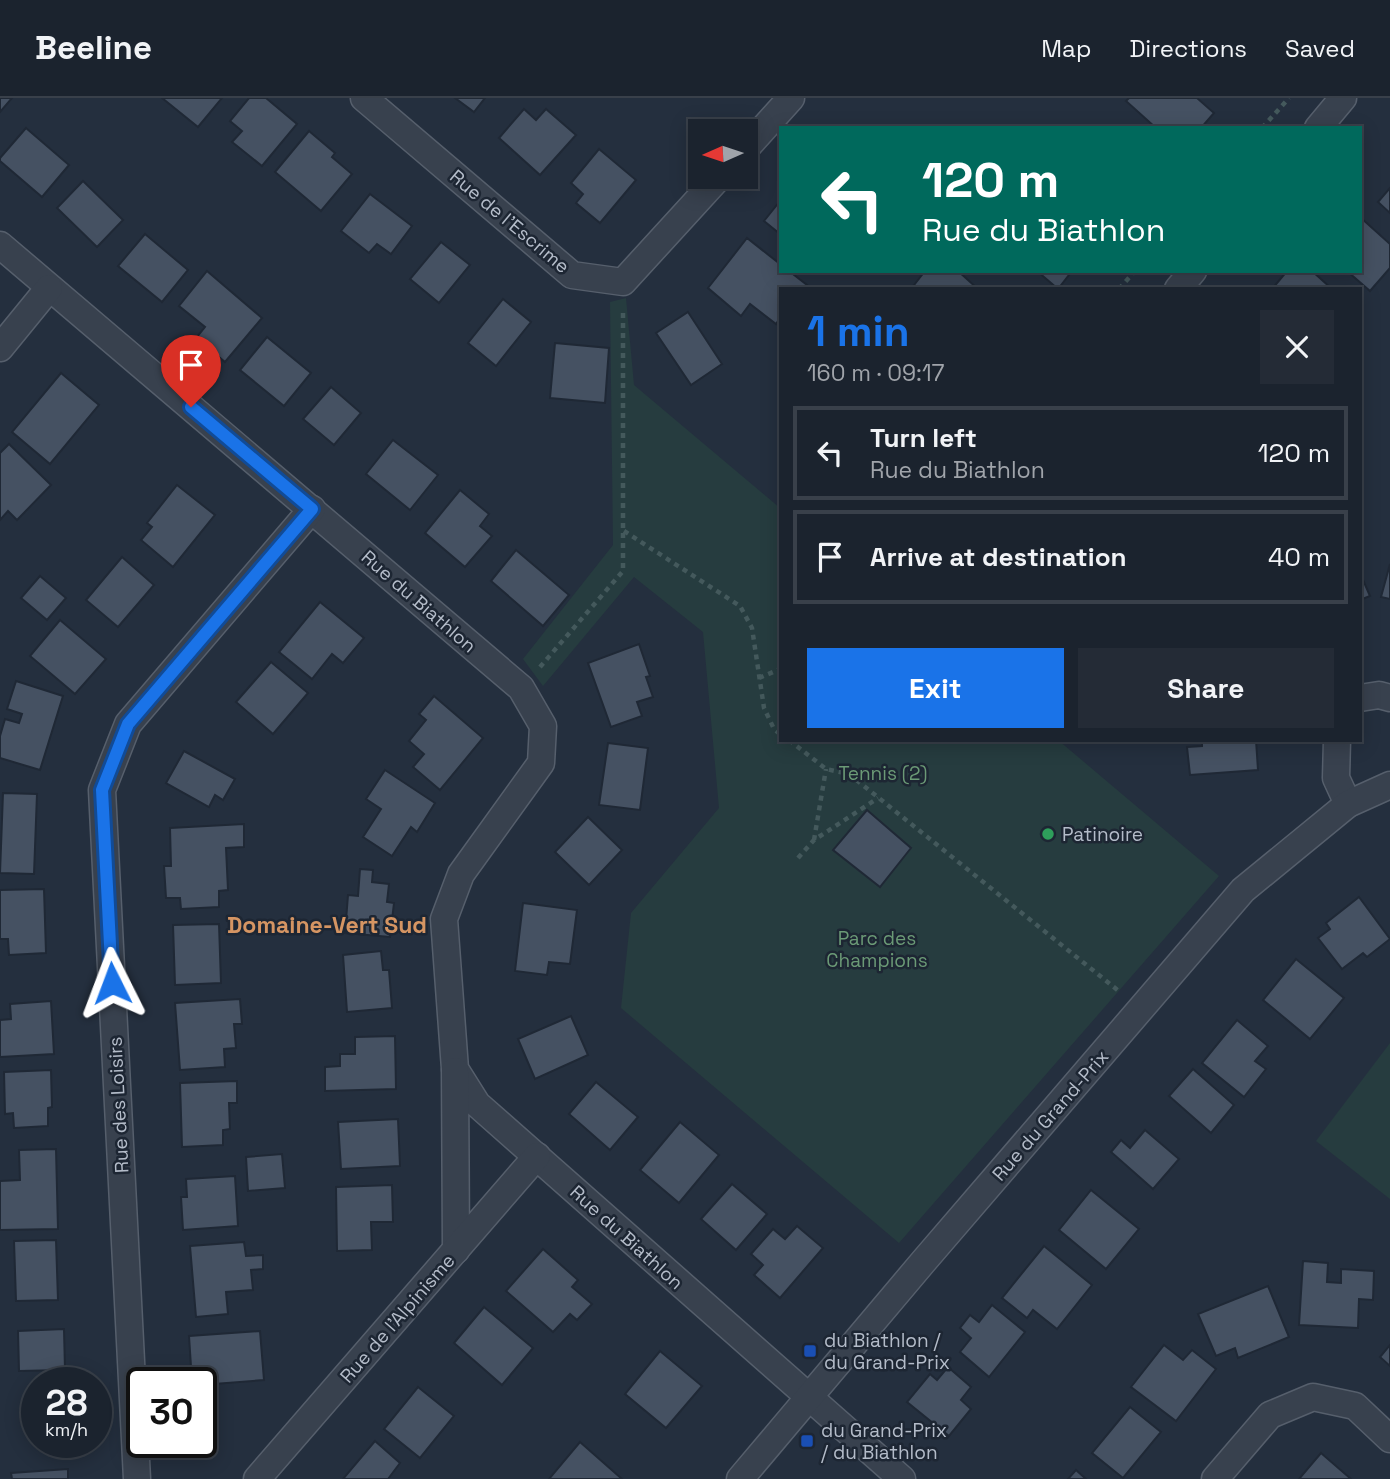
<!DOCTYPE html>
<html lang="en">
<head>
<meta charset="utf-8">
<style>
  :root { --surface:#1b232e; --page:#242b36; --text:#f1f3f6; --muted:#a0a4aa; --line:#39404a; --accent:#1a73e8 }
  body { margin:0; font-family:"Space Grotesk",sans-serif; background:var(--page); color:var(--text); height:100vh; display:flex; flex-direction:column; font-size:26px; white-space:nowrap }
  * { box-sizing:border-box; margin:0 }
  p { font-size:23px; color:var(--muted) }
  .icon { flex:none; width:38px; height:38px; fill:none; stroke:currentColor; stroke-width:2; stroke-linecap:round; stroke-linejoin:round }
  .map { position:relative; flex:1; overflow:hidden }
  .side { position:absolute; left:779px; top:189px; width:583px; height:455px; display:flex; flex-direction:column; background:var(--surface); border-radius:0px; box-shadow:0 4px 18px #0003,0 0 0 2px var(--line) }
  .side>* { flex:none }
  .banner { position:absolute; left:779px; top:28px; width:583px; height:147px; border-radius:0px; box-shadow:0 4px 18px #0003,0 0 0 2px var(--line); background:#00695c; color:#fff; overflow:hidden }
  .needle { width:46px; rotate:267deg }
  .fabs { position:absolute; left:688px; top:21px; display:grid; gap:14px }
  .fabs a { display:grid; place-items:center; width:70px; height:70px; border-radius:0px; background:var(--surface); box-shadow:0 4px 18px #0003,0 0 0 2px var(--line); font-size:35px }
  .speed { position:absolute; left:21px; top:1269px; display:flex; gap:14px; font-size:35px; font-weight:700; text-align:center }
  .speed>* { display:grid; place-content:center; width:91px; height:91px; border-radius:50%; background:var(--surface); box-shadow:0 4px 18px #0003,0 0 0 2px var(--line); line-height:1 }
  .speed small { font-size:18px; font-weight:400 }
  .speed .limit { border:4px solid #111; border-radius:10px; background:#fff; color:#111 }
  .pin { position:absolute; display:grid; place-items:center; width:60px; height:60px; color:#fff; margin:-72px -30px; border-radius:50% 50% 50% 0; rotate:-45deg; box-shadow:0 0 7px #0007 }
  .pin .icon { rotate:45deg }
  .me { position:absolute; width:77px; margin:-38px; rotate:357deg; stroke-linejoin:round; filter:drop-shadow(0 0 5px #0008) }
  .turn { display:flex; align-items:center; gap:24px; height:147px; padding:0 28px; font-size:32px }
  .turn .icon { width:91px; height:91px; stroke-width:2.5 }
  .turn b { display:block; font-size:49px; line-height:60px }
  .round { display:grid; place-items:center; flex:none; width:74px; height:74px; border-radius:0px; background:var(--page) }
  .summary { display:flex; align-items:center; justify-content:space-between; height:119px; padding:0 28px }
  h1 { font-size:42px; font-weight:700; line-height:52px; color:var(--accent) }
  .action { display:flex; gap:14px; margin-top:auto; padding:14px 28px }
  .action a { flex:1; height:80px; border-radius:0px; background:var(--accent); color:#fff; font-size:28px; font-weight:700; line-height:80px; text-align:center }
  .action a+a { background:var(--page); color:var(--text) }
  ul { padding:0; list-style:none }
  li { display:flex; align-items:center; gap:21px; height:94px; margin:0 14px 10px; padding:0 14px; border:4px solid var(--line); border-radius:0px }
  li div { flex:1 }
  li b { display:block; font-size:26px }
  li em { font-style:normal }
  header { display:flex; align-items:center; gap:42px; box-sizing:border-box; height:98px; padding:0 35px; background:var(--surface); border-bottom:2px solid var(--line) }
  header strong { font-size:33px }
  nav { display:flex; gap:38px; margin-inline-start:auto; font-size:24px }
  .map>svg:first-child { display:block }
  .green { fill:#263c3f }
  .building { fill:#455162; stroke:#1f2835; stroke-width:2 }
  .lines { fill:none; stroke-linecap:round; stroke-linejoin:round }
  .minor-casing { stroke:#565f6c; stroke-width:29 }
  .path { stroke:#44595c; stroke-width:4.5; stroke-dasharray:5 5; stroke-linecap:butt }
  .minor { stroke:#38414e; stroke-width:26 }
  .route-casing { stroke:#114b97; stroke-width:18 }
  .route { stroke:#1a73e8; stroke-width:12 }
  .leisure-dot { fill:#2e9e5b; stroke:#1d2633; stroke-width:2.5 }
  .transit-dot { fill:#1a4fb4; stroke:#1d2633; stroke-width:2.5 }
  .labels { text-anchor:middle; stroke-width:5; stroke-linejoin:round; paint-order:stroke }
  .street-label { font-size:19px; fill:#b4bcc9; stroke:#1d2633 }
  .park-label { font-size:19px; fill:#6b9a76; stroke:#1d2633 }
  .poi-label { font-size:19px; fill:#b4bcc9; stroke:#1d2633; text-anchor:start }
  .quarter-label { font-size:23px; font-weight:bold; fill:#d59563; stroke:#1d2633 }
</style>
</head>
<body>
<header>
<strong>Beeline</strong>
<nav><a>Map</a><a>Directions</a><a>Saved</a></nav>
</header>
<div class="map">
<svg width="1390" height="1381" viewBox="0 0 1390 1381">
  <rect width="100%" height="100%" fill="#242f3e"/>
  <g class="green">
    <path d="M 626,200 L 634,287 L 780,410 L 780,642 L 1058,642 L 1219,778 L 899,1145 L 621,910 L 631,815 L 719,710 L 703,534 L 634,479 L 543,588 L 523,561 L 613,447 L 610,204 Z"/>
    <path d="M 1390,945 L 1390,1101 L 1316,1043 Z"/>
  </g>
  <g class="building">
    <path d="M 0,0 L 12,0 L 0,14 Z"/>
    <path d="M 162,0 L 222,0 L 198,29 Z"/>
    <path d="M 249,0 L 266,0 L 297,26 L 262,68 L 232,44 L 242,33 L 230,23 Z"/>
    <path d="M 455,0 L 485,0 L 474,14 Z"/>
    <path d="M 1129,0 L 1197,0 L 1214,15 L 1201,30 L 1156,30 L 1126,3 Z"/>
    <path d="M 524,11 L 536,22 L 546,11 L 576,37 L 540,77 L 499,40 Z"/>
    <path d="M 26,30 L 69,67 L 42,99 L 0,63 L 0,60 Z"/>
    <path d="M 309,33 L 335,55 L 332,59 L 352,76 L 321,113 L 275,74 Z"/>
    <path d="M 599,51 L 636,82 L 600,125 L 576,105 L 583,96 L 571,85 Z"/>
    <path d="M 83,83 L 123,122 L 97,149 L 57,110 Z"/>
    <path d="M 1390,90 L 1390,115 L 1378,104 Z"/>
    <path d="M 370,96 L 412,128 L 391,156 L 377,146 L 369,155 L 341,133 Z"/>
    <path d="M 780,103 L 780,136 L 764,123 Z"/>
    <path d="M 1360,119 L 1390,146 L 1390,170 L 1370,193 L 1347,173 L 1360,173 Z"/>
    <path d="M 145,136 L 188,172 L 162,204 L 118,168 Z"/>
    <path d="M 747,140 L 780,166 L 780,173 L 789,173 L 807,187 L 804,191 L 780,191 L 780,220 L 776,226 L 750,206 L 741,218 L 708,190 Z"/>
    <path d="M 441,144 L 470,167 L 439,205 L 410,181 Z"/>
    <path d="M 207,173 L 262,220 L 225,264 L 196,240 L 205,229 L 179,208 Z"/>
    <path d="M 925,173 L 958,173 L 978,191 L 911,191 Z"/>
    <path d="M 1037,173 L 1072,173 L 1058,191 Z"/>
    <path d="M 1287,173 L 1312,173 L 1332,191 L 1272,191 Z"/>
    <path d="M 503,201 L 531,224 L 496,268 L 468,245 Z"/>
    <path d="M 688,214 L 722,266 L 691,287 L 656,235 Z"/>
    <path d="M 267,239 L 311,275 L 284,308 L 240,272 Z"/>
    <path d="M 555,245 L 609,250 L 605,305 L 550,300 Z"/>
    <path d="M 61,275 L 99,307 L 50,366 L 12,334 Z"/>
    <path d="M 331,289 L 361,315 L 334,347 L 303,321 Z"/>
    <path d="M 393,342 L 438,377 L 410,412 L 366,376 Z"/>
    <path d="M 9,346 L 51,387 L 17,422 L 8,413 L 0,422 L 0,355 Z"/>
    <path d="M 177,387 L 215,417 L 173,469 L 141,442 L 152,429 L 147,425 Z"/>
    <path d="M 460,392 L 489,416 L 480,428 L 492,438 L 465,469 L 425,435 Z"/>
    <path d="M 516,452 L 569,497 L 543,528 L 491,483 Z"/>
    <path d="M 122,459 L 154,487 L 118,529 L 86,502 Z"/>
    <path d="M 1390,466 L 1390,501 L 1381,499 Z"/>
    <path d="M 1360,475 L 1370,498 L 1360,502 Z"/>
    <path d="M 40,478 L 66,500 L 47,522 L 21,500 Z"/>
    <path d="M 320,504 L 364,540 L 343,565 L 332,556 L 312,581 L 279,554 Z"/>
    <path d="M 60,522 L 106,561 L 75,596 L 30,558 Z"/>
    <path d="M 639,546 L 650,578 L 646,579 L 653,599 L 637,604 L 642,618 L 611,629 L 588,565 Z"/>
    <path d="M 271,564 L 308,595 L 273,636 L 236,604 Z"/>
    <path d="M 16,583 L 63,598 L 40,672 L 0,660 L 0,638 L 5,621 L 19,625 L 22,616 L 7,611 Z"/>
    <path d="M 434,598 L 483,640 L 440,692 L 413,669 L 424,656 L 409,643 L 426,622 L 419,616 Z"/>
    <path d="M 1202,642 L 1256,642 L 1258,672 L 1190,677 L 1187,649 L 1202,648 Z"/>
    <path d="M 608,645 L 648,650 L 640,712 L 599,707 Z"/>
    <path d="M 184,653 L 235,681 L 223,702 L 215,697 L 209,709 L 166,685 Z"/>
    <path d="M 385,672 L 435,705 L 417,734 L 411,729 L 392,758 L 363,739 L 381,711 L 366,701 Z"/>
    <path d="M 3,695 L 37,696 L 34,776 L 0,775 Z"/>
    <path d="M 867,712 L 911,750 L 880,789 L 833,752 Z"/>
    <path d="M 588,719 L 622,752 L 589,787 L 555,754 Z"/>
    <path d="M 244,726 L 244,749 L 226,750 L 228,792 L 219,793 L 219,809 L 181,811 L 180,800 L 166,800 L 164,768 L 171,768 L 170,730 Z"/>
    <path d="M 360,771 L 373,772 L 372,784 L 389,786 L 387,804 L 394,805 L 390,839 L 345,835 L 348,797 L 358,798 Z"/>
    <path d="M 44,791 L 46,855 L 9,857 L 8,841 L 0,841 L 0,792 Z"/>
    <path d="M 1359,799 L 1390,841 L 1367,859 L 1363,855 L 1342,871 L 1318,840 L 1330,831 L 1326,825 Z"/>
    <path d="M 523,805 L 577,812 L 570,866 L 549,864 L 547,877 L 515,873 Z"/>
    <path d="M 219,826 L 221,885 L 175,887 L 173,827 Z"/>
    <path d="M 381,853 L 383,872 L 389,872 L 392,910 L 347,914 L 343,857 Z"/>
    <path d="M 1296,861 L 1344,900 L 1310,941 L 1263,902 Z"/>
    <path d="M 240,901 L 242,926 L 234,926 L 236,950 L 224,951 L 225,969 L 180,972 L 175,905 Z"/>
    <path d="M 51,903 L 54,956 L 0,959 L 0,922 L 11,921 L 10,906 Z"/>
    <path d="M 571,918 L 588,957 L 535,981 L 518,941 Z"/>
    <path d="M 1237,922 L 1268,948 L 1255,963 L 1266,971 L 1244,999 L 1202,965 Z"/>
    <path d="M 395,938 L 396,991 L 325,993 L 325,969 L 340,968 L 340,956 L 355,956 L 355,939 Z"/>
    <path d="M 1193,971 L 1234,1007 L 1211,1035 L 1169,998 Z"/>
    <path d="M 51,972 L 52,1009 L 48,1010 L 48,1028 L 14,1030 L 13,1015 L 5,1016 L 4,974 Z"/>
    <path d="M 237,983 L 237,1005 L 229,1005 L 230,1031 L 223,1032 L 223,1047 L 182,1049 L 180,985 Z"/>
    <path d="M 596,984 L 638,1019 L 610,1052 L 569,1016 Z"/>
    <path d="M 398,1021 L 400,1068 L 341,1071 L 338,1024 Z"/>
    <path d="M 680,1024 L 719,1057 L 679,1105 L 640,1072 Z"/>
    <path d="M 1145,1032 L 1179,1061 L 1153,1091 L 1111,1054 L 1121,1042 L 1130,1050 Z"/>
    <path d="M 56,1051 L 58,1131 L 0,1132 L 0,1083 L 20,1082 L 19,1052 Z"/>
    <path d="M 282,1056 L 285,1090 L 248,1093 L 246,1059 Z"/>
    <path d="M 235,1078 L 238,1128 L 183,1132 L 181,1099 L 187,1099 L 186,1081 Z"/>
    <path d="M 732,1086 L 767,1116 L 736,1152 L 701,1121 Z"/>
    <path d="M 392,1087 L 393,1124 L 371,1124 L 372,1152 L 337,1153 L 336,1089 Z"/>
    <path d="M 1091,1092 L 1139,1131 L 1106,1171 L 1059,1132 Z"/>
    <path d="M 797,1128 L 823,1150 L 780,1200 L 754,1177 L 763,1167 L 751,1156 L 773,1131 L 785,1141 Z"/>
    <path d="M 56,1142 L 58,1202 L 16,1203 L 14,1143 Z"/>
    <path d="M 244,1144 L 246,1158 L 263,1157 L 263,1171 L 251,1172 L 253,1192 L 226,1194 L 228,1216 L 196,1219 L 190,1148 Z"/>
    <path d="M 1044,1148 L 1092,1187 L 1057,1231 L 1033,1212 L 1027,1220 L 1002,1200 Z"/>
    <path d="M 543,1151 L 578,1182 L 572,1189 L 592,1206 L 577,1222 L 570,1216 L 553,1234 L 506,1193 Z"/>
    <path d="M 1303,1163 L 1328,1165 L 1327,1184 L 1341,1185 L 1341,1171 L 1374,1173 L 1373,1202 L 1359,1201 L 1358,1230 L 1299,1227 Z"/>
    <path d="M 1268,1188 L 1289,1239 L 1238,1260 L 1235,1250 L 1216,1258 L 1198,1216 Z"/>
    <path d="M 992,1207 L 1025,1234 L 989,1279 L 960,1254 L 971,1240 L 960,1230 L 970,1217 L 979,1224 Z"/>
    <path d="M 484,1209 L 533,1250 L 502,1287 L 454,1245 Z"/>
    <path d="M 64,1231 L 65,1272 L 19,1273 L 18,1233 Z"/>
    <path d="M 260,1233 L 264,1282 L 201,1287 L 201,1284 L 192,1284 L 189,1238 Z"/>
    <path d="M 1164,1247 L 1183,1262 L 1192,1252 L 1216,1271 L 1176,1323 L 1131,1289 Z"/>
    <path d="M 1390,1247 L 1390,1268 L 1380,1259 Z"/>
    <path d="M 660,1253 L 702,1288 L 666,1330 L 625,1296 Z"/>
    <path d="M 948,1269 L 971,1289 L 961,1302 L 971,1311 L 949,1338 L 907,1304 L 930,1276 L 937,1282 Z"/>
    <path d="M 418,1289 L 454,1318 L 420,1360 L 384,1331 Z"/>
    <path d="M 1130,1309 L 1161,1334 L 1123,1380 L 1092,1355 Z"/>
    <path d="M 375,1343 L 400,1365 L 388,1381 L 343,1381 Z"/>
    <path d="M 580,1344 L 622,1381 L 549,1381 Z"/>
    <path d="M 1321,1355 L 1351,1381 L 1299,1381 Z"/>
    <path d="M 68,1371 L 68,1381 L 12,1381 L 11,1375 Z"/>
    <path d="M 1076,1372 L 1086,1381 L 1068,1381 Z"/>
  </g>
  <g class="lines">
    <defs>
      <g id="minor">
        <path d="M 364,0 L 572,177 L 623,184 L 719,79"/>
        <path d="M 1318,30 L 1343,0"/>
        <path d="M 746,50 L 791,0"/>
        <path d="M 0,147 L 521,590 L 543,628 L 541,665 L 461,776 L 444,821 L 455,971 L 477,1006 L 902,1381"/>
        <path d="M 1178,191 L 1193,173"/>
        <path d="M 0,250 L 49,190"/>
        <path d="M 1360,600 L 1379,597 L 1390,600"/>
        <path d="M 1337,642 L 1336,680 L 1348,706"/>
        <path d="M 455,973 L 456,1152"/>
        <path d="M 137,1381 L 102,692 L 128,626 L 312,411"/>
        <path d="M 257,1381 L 537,1058"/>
        <path d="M 740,1381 L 923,1164 L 1243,792 L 1348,706 L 1390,687"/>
        <path d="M 1215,1381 L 1270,1317 L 1313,1299 L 1355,1308 L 1390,1341"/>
      </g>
    </defs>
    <use href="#minor" class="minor-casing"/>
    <g class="path">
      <path d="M 1262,30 L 1289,0"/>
      <path d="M 1119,191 L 1135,173"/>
      <path d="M 624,433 L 740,508 L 752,530 L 764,610 L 774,631 L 780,636"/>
      <path d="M 540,569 L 623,473 L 623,210"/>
      <path d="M 759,580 L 780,571"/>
      <path d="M 789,642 L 826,671 L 849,676 L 1120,894"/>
      <path d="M 814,742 L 826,671"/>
      <path d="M 798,760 L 814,742 L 878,700"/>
    </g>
    <use href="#minor" class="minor"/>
  </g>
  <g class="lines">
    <defs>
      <path id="route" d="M 112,885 L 102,692 L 128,626 L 312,411 L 191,309"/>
    </defs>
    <use href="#route" class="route-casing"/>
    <use href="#route" class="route"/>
  </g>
  <circle class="leisure-dot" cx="1048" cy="736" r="7"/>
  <g class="transit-dot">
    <rect x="803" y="1246" width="14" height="14" rx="3.5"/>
    <rect x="800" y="1336" width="14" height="14" rx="3.5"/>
  </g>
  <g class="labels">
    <g class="street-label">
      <text transform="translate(510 123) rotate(40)" y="7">Rue de l'Escrime</text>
      <text transform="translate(419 503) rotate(41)" y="7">Rue du Biathlon</text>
      <text transform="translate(118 1007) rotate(-93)" y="7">Rue des Loisirs</text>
      <text transform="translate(1050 1017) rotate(-49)" y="7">Rue du Grand-Prix</text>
      <text transform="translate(627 1139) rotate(42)" y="7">Rue du Biathlon</text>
      <text transform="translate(397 1220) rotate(-49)" y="7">Rue de l'Alpinisme</text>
    </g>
    <g class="park-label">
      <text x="883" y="682">Tennis (2)</text>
      <text x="877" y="847">Parc des<tspan x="877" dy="22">Champions</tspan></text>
    </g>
    <g class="poi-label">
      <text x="1062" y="743">Patinoire</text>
      <text x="824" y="1249">du Biathlon /<tspan x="824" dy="22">du Grand-Prix</tspan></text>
      <text x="821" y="1339">du Grand-Prix<tspan x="821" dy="22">/ du Biathlon</tspan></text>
    </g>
    <g class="quarter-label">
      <text x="327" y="835">Domaine-Vert Sud</text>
    </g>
  </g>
</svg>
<div class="fabs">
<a><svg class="needle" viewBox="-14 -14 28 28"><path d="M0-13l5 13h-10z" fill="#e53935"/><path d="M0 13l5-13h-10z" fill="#a0a4aa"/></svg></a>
</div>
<div class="speed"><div>28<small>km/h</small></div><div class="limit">30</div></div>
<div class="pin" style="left:191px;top:309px;background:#d93025"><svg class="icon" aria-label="arrive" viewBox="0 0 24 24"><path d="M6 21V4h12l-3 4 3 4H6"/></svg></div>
<svg class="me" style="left:112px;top:885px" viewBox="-20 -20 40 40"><path d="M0-17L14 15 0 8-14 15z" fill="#1a73e8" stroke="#fff" stroke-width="4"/></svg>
<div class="banner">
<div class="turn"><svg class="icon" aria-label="left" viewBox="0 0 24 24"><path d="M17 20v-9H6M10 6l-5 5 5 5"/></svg><div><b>120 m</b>Rue du Biathlon</div></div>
</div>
<section class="side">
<div class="summary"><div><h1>1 min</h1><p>160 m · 09:17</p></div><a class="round"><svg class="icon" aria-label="close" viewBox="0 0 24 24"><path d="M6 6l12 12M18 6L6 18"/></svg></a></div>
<ul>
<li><svg class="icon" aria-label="left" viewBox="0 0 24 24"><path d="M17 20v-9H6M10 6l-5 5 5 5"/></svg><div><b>Turn left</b><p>Rue du Biathlon</p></div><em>120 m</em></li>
<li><svg class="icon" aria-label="arrive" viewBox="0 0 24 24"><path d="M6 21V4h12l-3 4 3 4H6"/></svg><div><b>Arrive at destination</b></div><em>40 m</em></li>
</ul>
<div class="action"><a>Exit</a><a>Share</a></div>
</section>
</div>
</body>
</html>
